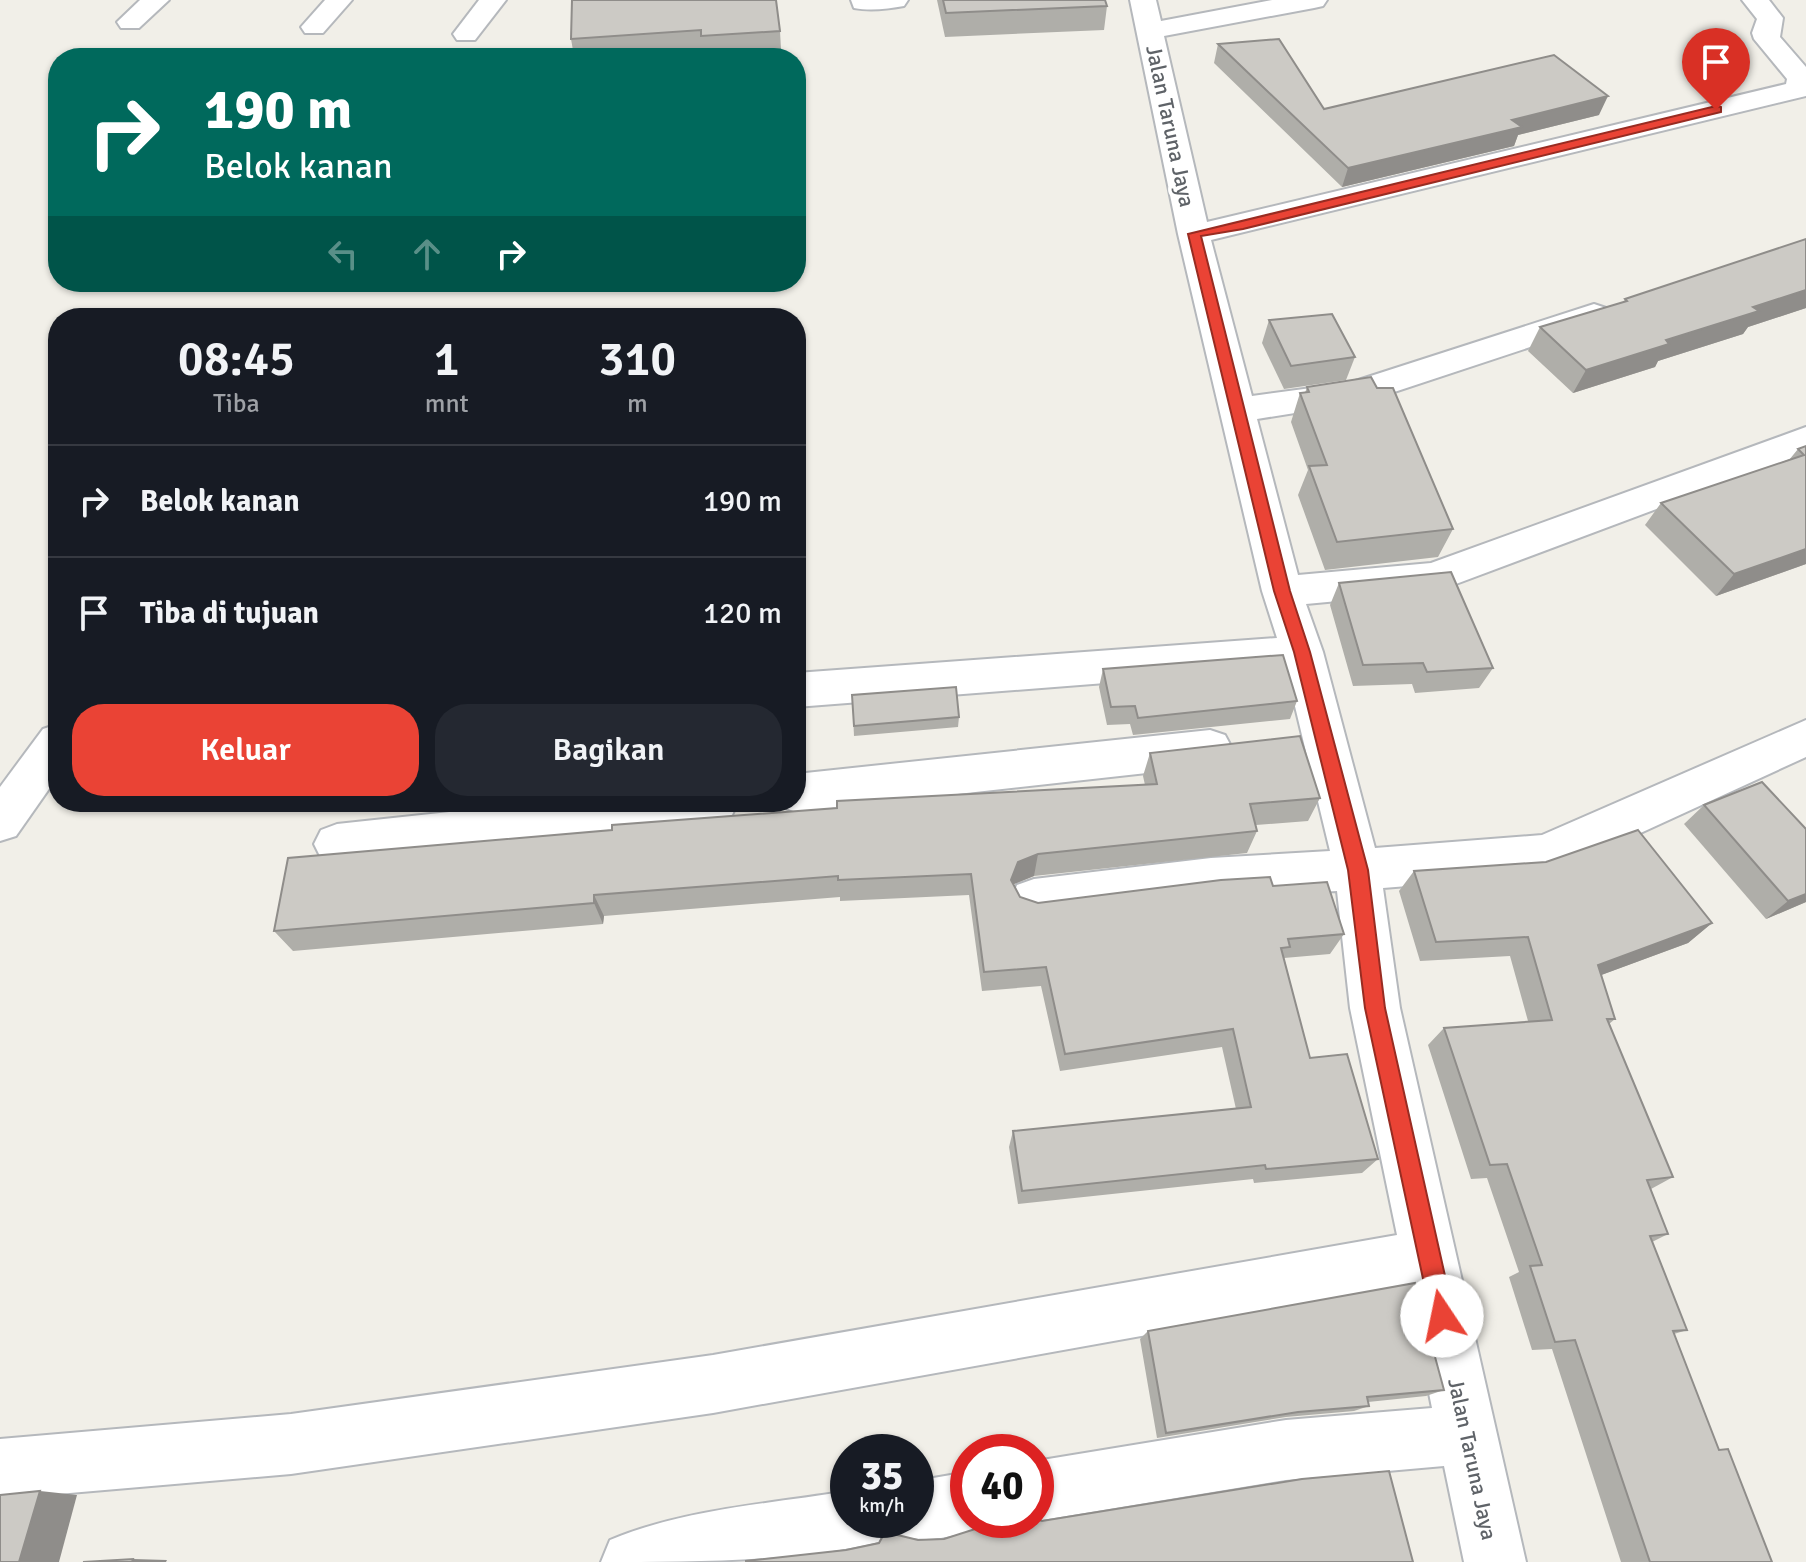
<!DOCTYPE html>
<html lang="id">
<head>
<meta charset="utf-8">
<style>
  :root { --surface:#171b24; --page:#242831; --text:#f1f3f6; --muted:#9ea1a6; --line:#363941; --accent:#ea4335 }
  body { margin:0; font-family:Signika,sans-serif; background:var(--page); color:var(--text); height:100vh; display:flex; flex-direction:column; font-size:30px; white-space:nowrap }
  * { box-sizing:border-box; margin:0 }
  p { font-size:26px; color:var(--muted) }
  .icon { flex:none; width:44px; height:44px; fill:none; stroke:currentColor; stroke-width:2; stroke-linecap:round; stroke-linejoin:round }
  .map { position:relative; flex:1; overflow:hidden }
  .panel { position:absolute; left:48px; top:308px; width:758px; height:504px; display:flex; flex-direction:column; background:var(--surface); border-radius:32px; box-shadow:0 2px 6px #0004 }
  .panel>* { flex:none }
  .top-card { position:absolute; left:48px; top:48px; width:758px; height:244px; border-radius:32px; box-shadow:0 2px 6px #0004; background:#00695c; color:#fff; overflow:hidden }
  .speed { position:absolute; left:830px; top:1434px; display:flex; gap:16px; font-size:40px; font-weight:700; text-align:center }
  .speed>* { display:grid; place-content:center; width:104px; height:104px; border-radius:50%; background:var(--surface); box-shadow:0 2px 6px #0004; line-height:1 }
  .speed small { font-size:20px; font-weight:400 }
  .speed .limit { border:12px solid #d22; background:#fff; color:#111 }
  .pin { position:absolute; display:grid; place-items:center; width:68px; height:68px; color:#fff; margin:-82px -34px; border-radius:50% 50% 50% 0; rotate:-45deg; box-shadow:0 0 8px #0007 }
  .pin .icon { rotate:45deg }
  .me { position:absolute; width:88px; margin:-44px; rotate:349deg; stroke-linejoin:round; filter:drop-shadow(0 0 6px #0008) }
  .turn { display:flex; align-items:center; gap:28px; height:168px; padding:0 24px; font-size:36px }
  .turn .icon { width:104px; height:104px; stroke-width:2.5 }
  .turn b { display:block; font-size:56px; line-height:68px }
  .lanes { display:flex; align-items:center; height:76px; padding:0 24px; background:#0003; justify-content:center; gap:40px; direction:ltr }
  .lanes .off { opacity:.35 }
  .eta { display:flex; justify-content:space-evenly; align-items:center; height:136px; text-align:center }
  .eta b { font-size:48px; font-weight:600; line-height:56px }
  .cta { display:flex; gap:16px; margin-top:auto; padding:16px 24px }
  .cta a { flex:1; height:92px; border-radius:32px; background:var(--accent); color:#fff; font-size:32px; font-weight:600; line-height:92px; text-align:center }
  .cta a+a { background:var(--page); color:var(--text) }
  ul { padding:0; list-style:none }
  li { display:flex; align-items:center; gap:24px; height:112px; padding:0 24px; border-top:2px solid var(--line) }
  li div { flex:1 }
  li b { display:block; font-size:30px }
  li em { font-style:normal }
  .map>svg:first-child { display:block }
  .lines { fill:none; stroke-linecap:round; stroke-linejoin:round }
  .minor-casing { stroke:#b5b8bc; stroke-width:4 }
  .minor { fill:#fff; fill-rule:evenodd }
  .wall { fill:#afaea9 }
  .shaded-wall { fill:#8f8d8a }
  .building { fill:#cccac5; stroke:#8f8d8a; stroke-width:2 }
  .route { fill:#ea4335; stroke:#982c22; stroke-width:2 }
  .labels { text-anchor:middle; stroke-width:7; stroke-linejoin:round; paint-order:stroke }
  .street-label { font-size:22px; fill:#5f6368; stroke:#fff }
</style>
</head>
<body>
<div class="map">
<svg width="1806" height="1562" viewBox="0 0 1806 1562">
  <rect width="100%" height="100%" fill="#f1efe8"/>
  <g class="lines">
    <defs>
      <g id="minor">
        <path d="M 140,0 L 169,0 L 139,28 L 121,28 L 117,22 Z"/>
        <path d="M 325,0 L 352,0 L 323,33 L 305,33 L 301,27 Z"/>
        <path d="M 479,0 L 506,0 L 475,40 L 457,40 L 453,34 Z"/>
        <path d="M 851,0 L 908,0 L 904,6 C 888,9 870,11 854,8 Z"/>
        <path d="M 1130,0 L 1156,0 L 1161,21 L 1272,0 L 1327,0 L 1323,6 L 1314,8 L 1164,36 L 1207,222 L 1786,84 L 1787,79 L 1754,39 L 1752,33 L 1757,19 L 1742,0 L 1769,0 L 1783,18 L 1780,37 L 1806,67 L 1806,96 L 1211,240 L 1252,396 L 1349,383 L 1594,304 L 1606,308 L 1611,315 L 1606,322 L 1364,402 L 1257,419 L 1298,575 L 1431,563 L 1806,427 L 1806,453 L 1448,587 L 1434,592 L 1306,604 L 1323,652 L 1375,848 L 1542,835 L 1806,720 L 1806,757 L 1562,869 L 1546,875 L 1383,888 L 1400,1008 L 1526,1562 L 1464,1562 L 1444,1466 L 1286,1480 L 1036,1521 L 1033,1520 L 1036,1520 L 1036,1461 L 1286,1420 L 1432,1408 L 1408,1288 L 713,1413 L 291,1474 L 0,1499 L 0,1439 L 291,1414 L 713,1355 L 1397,1235 L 1350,1008 L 1337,891 L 1211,898 L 1034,921 L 1017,915 L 1011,900 L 1017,885 L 1034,879 L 1211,858 L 1330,851 L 1286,669 L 796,707 L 796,673 L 1277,638 L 1262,591 L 1178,234 Z"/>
        <path d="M 58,724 L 58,776 L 16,836 L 0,841 L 0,787 L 43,729 Z"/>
        <path d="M 1210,730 L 1225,735 L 1232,748 L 1225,761 L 1210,766 L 796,812 L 780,806 L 778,802 L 796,802 L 796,774 Z"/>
        <path d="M 542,802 L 738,802 L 732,815 L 716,821 L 337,864 L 321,858 L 314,844 L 321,830 L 337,824 Z"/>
        <path d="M 968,1472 L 968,1520 L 991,1520 L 989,1523 C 958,1536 926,1546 894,1533 L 889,1520 L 916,1520 L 916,1481 Z"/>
        <path d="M 848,1491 L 848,1520 L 888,1520 L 879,1542 C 800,1562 686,1562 601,1562 L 610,1540 C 684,1509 769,1504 848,1491 Z"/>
      </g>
    </defs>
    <use href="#minor" class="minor-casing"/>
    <use href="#minor" class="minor"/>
  </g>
  <g class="wall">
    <path d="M 572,0 L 780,31 L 781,49 L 704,54 L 703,48 L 574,56 L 571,39 Z"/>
    <path d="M 937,0 L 1105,0 L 1107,6 L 1104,30 L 945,37 Z"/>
    <path d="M 1218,44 L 1324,109 L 1599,115 L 1518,135 L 1514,146 L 1342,187 L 1214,63 Z"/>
    <path d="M 1806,239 L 1806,308 L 1748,327 L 1743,334 L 1658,361 L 1655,367 L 1573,393 L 1528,351 L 1540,327 L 1624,302 L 1625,299 Z"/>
    <path d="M 1269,320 L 1355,357 L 1346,380 L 1284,389 L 1262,343 Z"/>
    <path d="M 1307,387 L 1453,529 L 1438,557 L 1325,570 L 1298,495 L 1308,470 L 1291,422 L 1300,393 L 1305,393 Z"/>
    <path d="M 1806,446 L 1806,564 L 1716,596 L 1645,525 L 1661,503 L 1789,460 L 1798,449 Z"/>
    <path d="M 1339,583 L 1493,668 L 1479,688 L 1415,693 L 1412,684 L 1353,686 L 1330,605 Z"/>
    <path d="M 1103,669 L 1297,701 L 1290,719 L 1133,735 L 1130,724 L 1107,725 L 1099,687 Z"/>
    <path d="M 852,695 L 959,717 L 958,727 L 854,736 Z"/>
    <path d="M 1150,753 L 1320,798 L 1308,821 L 1256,825 L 1257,831 L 1247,853 L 1034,876 L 1014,884 L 1020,897 L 1038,903 L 1273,886 L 1344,934 L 1330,954 L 1284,958 L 1310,1058 L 1378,1159 L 1362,1173 L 1254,1183 L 1253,1179 L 1018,1204 L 1009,1147 L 1013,1131 L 1236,1109 L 1222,1047 L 1060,1071 L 1041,986 L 982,991 L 969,895 L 840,901 L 840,897 L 604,916 L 603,924 L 293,951 L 274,931 L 1145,785 L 1143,776 Z"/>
    <path d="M 1704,805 L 1806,829 L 1806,902 L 1766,919 L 1684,824 Z"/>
    <path d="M 1414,871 L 1712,923 L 1688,943 L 1601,975 L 1615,1019 L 1609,1024 L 1673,1177 L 1651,1189 L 1668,1234 L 1652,1242 L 1687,1330 L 1674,1334 L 1719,1450 L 1772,1562 L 1621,1562 L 1552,1349 L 1532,1350 L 1509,1277 L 1519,1272 L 1487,1178 L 1471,1179 L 1428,1045 L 1444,1028 L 1528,1021 L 1510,956 L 1420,961 L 1399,891 Z"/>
    <path d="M 1148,1331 L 1444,1390 L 1426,1396 L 1368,1402 L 1369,1406 L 1354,1411 L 1286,1417 L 1157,1438 L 1140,1339 Z"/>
  </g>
  <g class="shaded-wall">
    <path d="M 1608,96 L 1599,115 L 1518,135 L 1514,146 L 1342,187 L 1348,168 L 1512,120 Z"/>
    <path d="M 1806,290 L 1806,308 L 1748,327 L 1743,334 L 1658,361 L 1655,367 L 1573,393 L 1586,370 L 1753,307 Z"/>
    <path d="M 1806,549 L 1806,564 L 1716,596 L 1734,574 Z"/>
    <path d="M 1038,854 L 1034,876 L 1014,884 L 1008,901 L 1011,880 L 1018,862 Z"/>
    <path d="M 1806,894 L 1806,902 L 1766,919 L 1788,901 Z"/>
    <path d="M 594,895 L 604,916 L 603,924 L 594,903 Z"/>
    <path d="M 1712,923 L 1688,943 L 1577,984 L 1598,965 Z"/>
    <path d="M 40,1491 L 77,1495 L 59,1562 L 19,1562 Z"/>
    <path d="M 133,1559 L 167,1560 L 166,1562 L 132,1562 Z"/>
  </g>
  <g class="building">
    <path d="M 572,0 L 776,0 L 780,31 L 701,36 L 701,30 L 571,39 Z"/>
    <path d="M 943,0 L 1105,0 L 1107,6 L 946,13 Z"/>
    <path d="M 1279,39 L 1324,109 L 1554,55 L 1608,96 L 1512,120 L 1522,127 L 1348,168 L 1218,44 Z"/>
    <path d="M 1806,239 L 1806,290 L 1753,307 L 1759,311 L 1666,340 L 1669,344 L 1586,370 L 1540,327 L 1627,301 L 1625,299 Z"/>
    <path d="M 1332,314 L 1355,357 L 1291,366 L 1269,320 Z"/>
    <path d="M 1371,377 L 1377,388 L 1393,388 L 1453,529 L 1337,542 L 1309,466 L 1327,465 L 1300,393 L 1309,392 L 1307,387 Z"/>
    <path d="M 1806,446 L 1806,549 L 1734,574 L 1661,503 L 1804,455 L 1798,449 Z"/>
    <path d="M 1451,572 L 1493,668 L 1427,672 L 1423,663 L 1363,665 L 1339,583 Z"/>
    <path d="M 1283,655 L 1297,701 L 1138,718 L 1135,706 L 1111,707 L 1103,669 Z"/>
    <path d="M 956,687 L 959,717 L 854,726 L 852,695 Z"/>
    <path d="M 1300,736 L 1320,798 L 1250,804 L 1257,831 L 1038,854 L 1018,862 L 1011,880 L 1020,897 L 1038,903 L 1221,880 L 1270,877 L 1273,886 L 1327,882 L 1344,934 L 1288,939 L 1290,947 L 1281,948 L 1310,1058 L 1347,1054 L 1378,1159 L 1266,1169 L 1265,1165 L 1022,1191 L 1013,1131 L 1251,1107 L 1233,1029 L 1065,1054 L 1046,967 L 984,972 L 971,874 L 838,880 L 838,876 L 594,895 L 594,903 L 274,931 L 288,858 L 612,830 L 612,825 L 837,808 L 837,801 L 1157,784 L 1150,753 Z"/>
    <path d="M 1762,782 L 1806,829 L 1806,894 L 1788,901 L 1704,805 Z"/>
    <path d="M 1638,830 L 1712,923 L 1598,965 L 1615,1019 L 1607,1019 L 1673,1177 L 1647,1180 L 1668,1234 L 1650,1236 L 1687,1330 L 1673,1331 L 1719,1450 L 1728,1449 L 1772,1562 L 1650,1562 L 1575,1340 L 1555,1342 L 1530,1266 L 1542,1265 L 1507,1164 L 1490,1165 L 1444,1028 L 1552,1020 L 1528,937 L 1436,942 L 1414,871 L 1546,862 Z"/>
    <path d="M 1415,1283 L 1444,1390 L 1367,1397 L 1369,1406 L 1298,1412 L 1166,1433 L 1148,1331 Z"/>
    <path d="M 1389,1471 L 1413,1562 L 746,1562 L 746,1561 L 846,1550 L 879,1543 L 885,1532 L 918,1540 L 944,1539 L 994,1523 L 996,1520 L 1036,1519 L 1042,1521 L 1302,1479 Z"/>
    <path d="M 40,1491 L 19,1562 L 0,1562 L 0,1495 Z"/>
    <path d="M 133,1559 L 132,1562 L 83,1562 Z"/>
  </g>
  <path class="route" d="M 1716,106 L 1721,107 L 1721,112 L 1243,229 L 1201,236 L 1290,591 L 1310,652 L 1368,870 L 1385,1008 L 1454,1316 L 1451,1324 L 1442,1328 L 1434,1324 L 1431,1316 L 1365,1008 L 1348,870 L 1294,652 L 1274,591 L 1188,234 Z"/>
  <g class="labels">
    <g class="street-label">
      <text transform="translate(1171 126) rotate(78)" y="8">Jalan Taruna Jaya</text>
      <text transform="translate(1473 1459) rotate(78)" y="8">Jalan Taruna Jaya</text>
    </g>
  </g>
</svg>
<div class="speed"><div>35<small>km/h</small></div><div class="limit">40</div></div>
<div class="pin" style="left:1716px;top:110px;background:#d93025"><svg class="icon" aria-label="arrive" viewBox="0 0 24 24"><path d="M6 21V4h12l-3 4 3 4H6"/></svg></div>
<svg class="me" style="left:1442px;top:1316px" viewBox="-20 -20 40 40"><circle r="19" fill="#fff"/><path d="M0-13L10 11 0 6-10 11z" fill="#ea4335"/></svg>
<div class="top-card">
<div class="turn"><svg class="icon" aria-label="right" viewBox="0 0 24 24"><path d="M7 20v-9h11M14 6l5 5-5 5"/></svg><div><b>190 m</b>Belok kanan</div></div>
<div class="lanes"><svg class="icon off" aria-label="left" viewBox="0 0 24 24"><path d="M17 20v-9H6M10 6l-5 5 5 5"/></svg><svg class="icon off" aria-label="ahead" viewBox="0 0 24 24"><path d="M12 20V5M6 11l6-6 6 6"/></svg><svg class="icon" aria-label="right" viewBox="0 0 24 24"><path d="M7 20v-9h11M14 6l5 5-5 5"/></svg></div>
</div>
<section class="panel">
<div class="eta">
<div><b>08:45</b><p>Tiba</p></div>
<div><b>1</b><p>mnt</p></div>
<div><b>310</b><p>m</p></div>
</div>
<ul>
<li><svg class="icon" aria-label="right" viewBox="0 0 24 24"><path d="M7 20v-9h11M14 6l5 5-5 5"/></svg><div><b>Belok kanan</b></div><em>190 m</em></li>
<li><svg class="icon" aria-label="arrive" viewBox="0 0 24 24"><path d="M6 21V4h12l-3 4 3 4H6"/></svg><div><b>Tiba di tujuan</b></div><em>120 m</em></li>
</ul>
<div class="cta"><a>Keluar</a><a>Bagikan</a></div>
</section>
</div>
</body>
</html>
